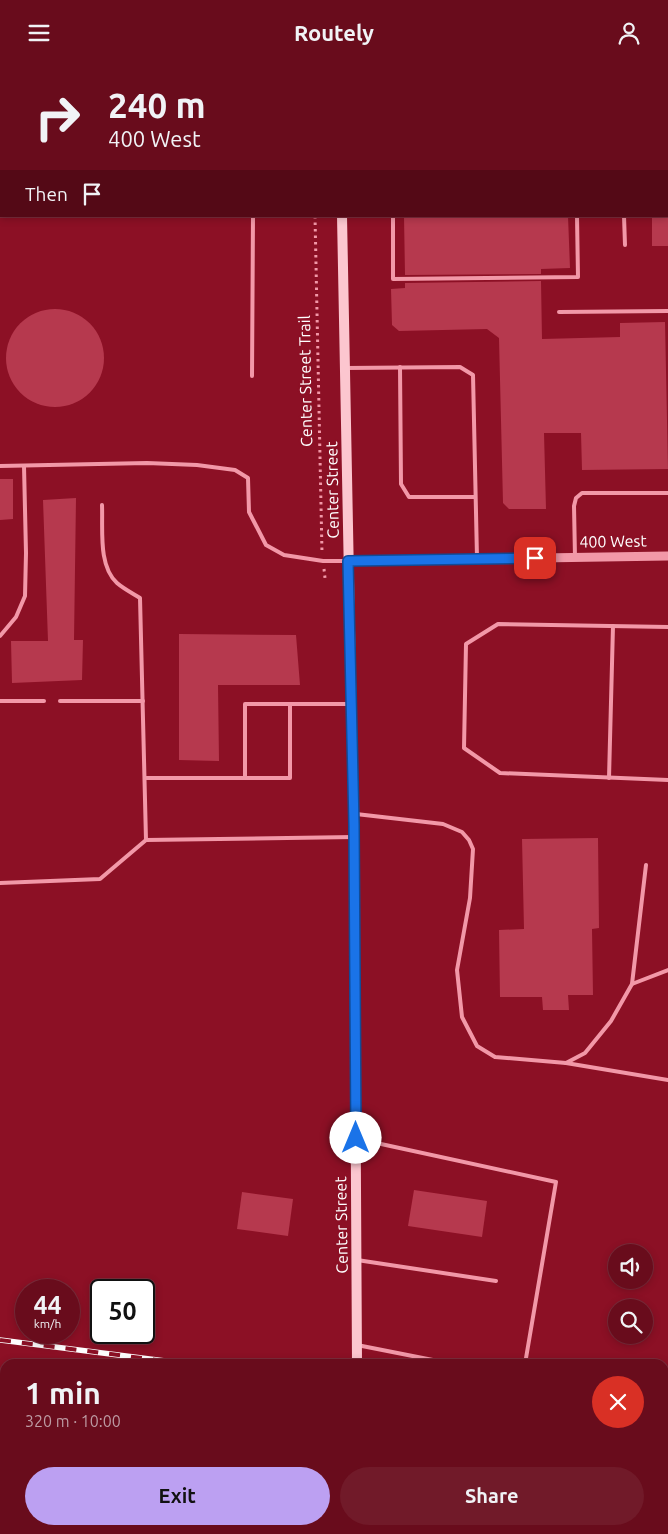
<!DOCTYPE html>
<html lang="en">
<head>
<meta charset="utf-8">
<style>
  :root { --surface:#690c1c; --page:#711a29; --text:#f1f3f6; --muted:#bd9ba3; --line:#7c2c3b; --accent:#bca0f2 }
  body { margin:0; font-family:Ubuntu,sans-serif; background:var(--page); color:var(--text); height:100vh; display:flex; flex-direction:column; font-size:19px; white-space:nowrap }
  * { box-sizing:border-box; margin:0 }
  p { font-size:16px; color:var(--muted) }
  .icon { flex:none; width:28px; height:28px; fill:none; stroke:currentColor; stroke-width:2; stroke-linecap:round; stroke-linejoin:round }
  .map { position:relative; flex:1; overflow:hidden }
  .panel { position:absolute; left:0px; top:1294px; width:669px; height:176px; display:flex; flex-direction:column; background:var(--surface); border-radius:15px 15px 0 0; box-shadow:0 2px 8px #0003,0 0 0 1px var(--line) }
  .panel>* { flex:none }
  .top-card { position:absolute; left:0px; top:0px; width:669px; height:152px; box-shadow:0 2px 8px #0003,0 0 0 1px var(--line); background:#690c1c; color:var(--text); overflow:hidden }
  .fabs { position:absolute; left:608px; top:1179px; display:grid; gap:10px }
  .fabs a { display:grid; place-items:center; width:45px; height:45px; border-radius:50%; background:var(--surface); box-shadow:0 2px 8px #0003,0 0 0 1px var(--line); font-size:25px }
  .speed { position:absolute; left:15px; top:1214px; display:flex; gap:10px; font-size:25px; font-weight:700; text-align:center }
  .speed>* { display:grid; place-content:center; width:65px; height:65px; border-radius:50%; background:var(--surface); box-shadow:0 2px 8px #0003,0 0 0 1px var(--line); line-height:1 }
  .speed small { font-size:12px; font-weight:400 }
  .speed .limit { border:2px solid #111; border-radius:8px; background:#fff; color:#111 }
  .pin { position:absolute; display:grid; place-items:center; width:42px; height:42px; color:#fff; margin:-21px; border-radius:10px; box-shadow:0 2px 8px #0006 }
  .me { position:absolute; width:55px; margin:-28px; rotate:0deg; stroke-linejoin:round; filter:drop-shadow(0 0 4px #0008) }
  .turn { display:flex; align-items:center; gap:18px; height:105px; padding:0 25px; font-size:22px }
  .turn .icon { width:65px; height:65px; stroke-width:2.5 }
  .turn b { display:block; font-size:35px; line-height:42px }
  .then { display:flex; align-items:center; height:48px; padding:0 25px; background:#0003; gap:10px; font-size:19px }
  .round { display:grid; place-items:center; flex:none; width:52px; height:52px; border-radius:26px; background:var(--page) }
  .overview { display:flex; align-items:center; justify-content:space-between; height:85px; padding:0 25px }
  h1 { font-size:30px; font-weight:700; line-height:38px }
  .button { display:flex; gap:10px; margin-top:auto; padding:10px 25px }
  .button a { flex:1; height:58px; border-radius:30px; background:var(--accent); color:#111; font-size:20px; font-weight:700; line-height:58px; text-align:center }
  .button a+a { background:var(--page); color:var(--text) }
  header { display:flex; justify-content:space-between; align-items:center; height:65px; padding:0 25px; background:var(--surface); font-size:22px; font-weight:700 }
  .map>svg:first-child { display:block }
  .green { fill:#ac223a }
  .building { fill:#b6394e }
  .lines { fill:none; stroke-linecap:round; stroke-linejoin:round }
  .path { stroke:#f298a8; stroke-width:3; stroke-dasharray:2.5 4; stroke-linecap:butt }
  .service { stroke:#f298a8; stroke-width:4 }
  .tertiary { stroke:#f298a8; stroke-width:9 }
  .secondary { stroke:#fcc6cf; stroke-width:10 }
  .rail-casing { stroke:#fff; stroke-width:5.5 }
  .rail { stroke:#8c1025; stroke-width:4; stroke-dasharray:11; stroke-linecap:butt }
  .route-casing { stroke:#114b97; stroke-width:12 }
  .route { stroke:#1a73e8; stroke-width:9 }
  .labels { text-anchor:middle; stroke-width:4; stroke-linejoin:round; paint-order:stroke }
  .street-label { font-size:16px; fill:#fff; stroke:#8c1025 }
</style>
</head>
<body>
<header><svg class="icon" aria-label="menu" viewBox="0 0 24 24"><path d="M4 6h16M4 12h16M4 18h16"/></svg>Routely<svg class="icon" aria-label="person" viewBox="0 0 24 24"><circle cx="12" cy="8" r="4"/><path d="M4 21q1-7 8-7t8 7"/></svg></header>
<div class="map">
<svg width="668" height="1469" viewBox="0 0 668 1469">
  <rect width="100%" height="100%" fill="#8c1025"/>
  <path class="green" d="M 0,1385 L 5,1386 L 5,1465 L 318,1465 L 319,1469 L 0,1469 Z"/>
  <g class="building">
    <path d="M 404,151 L 568,151 L 570,203 L 541,204 L 541,209 L 405,210 Z"/>
    <rect x="652" y="151" width="16" height="30"/>
    <path d="M 541,216 L 542,274 L 620,272 L 620,258 L 665,257 L 668,404 L 582,405 L 581,368 L 544,368 L 546,444 L 509,444 L 503,438 L 499,273 L 487,264 L 399,266 L 392,260 L 391,224 L 405,223 L 405,218 Z"/>
    <circle cx="55" cy="293" r="49"/>
    <path d="M 0,414 L 13,414 L 13,454 L 0,455 Z"/>
    <path d="M 76,433 L 74,575 L 83,575 L 82,615 L 12,618 L 11,576 L 48,576 L 43,435 Z"/>
    <path d="M 179,569 L 296,570 L 300,620 L 218,620 L 219,696 L 179,695 Z"/>
    <path d="M 598,773 L 599,863 L 592,864 L 593,930 L 568,930 L 569,945 L 543,945 L 542,932 L 500,932 L 499,865 L 524,864 L 522,774 Z"/>
    <path d="M 414,1125 L 487,1136 L 482,1172 L 408,1161 Z"/>
    <path d="M 242,1127 L 293,1134 L 288,1171 L 237,1164 Z"/>
  </g>
  <g class="lines">
    <g class="path">
      <path d="M 312,0 L 312,1"/>
      <path d="M 315,151 L 322,488"/>
      <path d="M 324,504 L 325,513"/>
    </g>
    <g class="service">
      <path d="M 617,0 L 617,1"/>
      <path d="M 254,1 L 254,0"/>
      <path d="M 393,151 L 393,214 L 578,212 L 577,151"/>
      <path d="M 624,151 L 625,180"/>
      <path d="M 559,247 L 668,246"/>
      <path d="M 400,302 L 401,419 L 409,432 L 475,432"/>
      <path d="M 346,303 L 460,302 L 473,310 L 477,493"/>
      <path d="M 252,311 L 253,151"/>
      <path d="M 0,401 L 147,398 L 197,400 L 235,405 L 248,413 L 249,447 L 266,480 L 284,490 L 323,496 L 349,496"/>
      <path d="M 102,440 C 103,464 98,501 117,518 C 124,524 132,528 140,533 L 146,775 L 354,772"/>
      <path d="M 575,492 L 574,441 L 576,433 L 582,428 L 668,428"/>
      <path d="M 668,562 L 498,559 L 466,579 L 464,683 L 500,708 L 668,715"/>
      <path d="M 0,571 L 16,552 L 25,531 L 26,488 L 24,401"/>
      <path d="M 0,636 L 44,636"/>
      <path d="M 60,636 L 143,636"/>
      <path d="M 145,713 L 290,713 L 290,639 L 350,639"/>
      <path d="M 245,713 L 245,639 L 290,639"/>
      <path d="M 609,713 L 613,561"/>
      <path d="M 356,749 L 443,759 L 462,767 L 469,775 L 473,784 L 470,833 L 457,905 L 462,952 L 477,981 L 495,992 L 566,998 L 585,988 L 611,956 L 632,919 L 646,800"/>
      <path d="M 0,818 L 100,814 L 146,775"/>
      <path d="M 632,919 L 668,905"/>
      <path d="M 566,998 L 668,1015"/>
      <path d="M 358,1074 L 556,1117 L 525,1299"/>
      <path d="M 357,1195 L 496,1216"/>
      <path d="M 357,1280 L 453,1299"/>
      <path d="M 664,1346 L 668,1346"/>
      <path d="M 664,1424 L 668,1425"/>
    </g>
    <path class="tertiary" d="M 349,496 L 668,491"/>
    <g class="secondary">
      <path d="M 340,0 L 340,1"/>
      <path d="M 342,151 L 354,772 L 357,1299"/>
      <path d="M 354,1465 L 354,1469"/>
    </g>
    <defs>
      <g id="rail">
        <path d="M 0,1275 L 189,1299"/>
        <path d="M 0,1316 L 5,1318"/>
        <path d="M 0,1344 L 5,1345"/>
        <path d="M 0,1355 L 5,1356"/>
        <path d="M 664,1365 L 668,1365"/>
        <path d="M 0,1376 L 5,1377"/>
        <path d="M 400,1465 L 417,1469"/>
        <path d="M 479,1465 L 496,1469"/>
        <path d="M 520,1465 L 537,1469"/>
      </g>
    </defs>
    <use href="#rail" class="rail-casing"/>
    <use href="#rail" class="rail"/>
  </g>
  <g class="lines">
    <defs>
      <path id="route" d="M 356,1073 L 354,760 L 348,496 L 535,493"/>
    </defs>
    <use href="#route" class="route-casing"/>
    <use href="#route" class="route"/>
  </g>
  <g class="labels">
    <g class="street-label">
      <text transform="translate(305 316) rotate(-91)" y="6">Center Street Trail</text>
      <text transform="translate(332 425) rotate(-91)" y="6">Center Street</text>
      <text transform="translate(613 476) rotate(-1)" y="6">400 West</text>
      <text transform="translate(341 1160) rotate(-91)" y="6">Center Street</text>
    </g>
  </g>
</svg>
<div class="fabs">
<a><svg class="icon" aria-label="sound" viewBox="0 0 24 24"><path d="M4 9h4l5-4v14l-5-4H4zM17 9q2 3 0 6"/></svg></a>
<a><svg class="icon" aria-label="search" viewBox="0 0 24 24"><circle cx="10" cy="10" r="6"/><path d="M15 15l6 6"/></svg></a>
</div>
<div class="speed"><div>44<small>km/h</small></div><div class="limit">50</div></div>
<div class="pin" style="left:535px;top:493px;background:#d93025"><svg class="icon" aria-label="arrive" viewBox="0 0 24 24"><path d="M6 21V4h12l-3 4 3 4H6"/></svg></div>
<svg class="me" style="left:356px;top:1073px" viewBox="-20 -20 40 40"><circle r="19" fill="#fff"/><path d="M0-13L10 11 0 6-10 11z" fill="#1a73e8"/></svg>
<div class="top-card">
<div class="turn"><svg class="icon" aria-label="right" viewBox="0 0 24 24"><path d="M7 20v-9h11M14 6l5 5-5 5"/></svg><div><b>240 m</b>400 West</div></div>
<div class="then">Then<svg class="icon" aria-label="arrive" viewBox="0 0 24 24"><path d="M6 21V4h12l-3 4 3 4H6"/></svg></div>
</div>
<section class="panel">
<div class="overview"><div><h1>1 min</h1><p>320 m · 10:00</p></div><a class="round" style="background:#d93025;color:#fff"><svg class="icon" aria-label="close" viewBox="0 0 24 24"><path d="M6 6l12 12M18 6L6 18"/></svg></a></div>
<div class="button"><a>Exit</a><a>Share</a></div>
</section>
</div>
</body>
</html>
